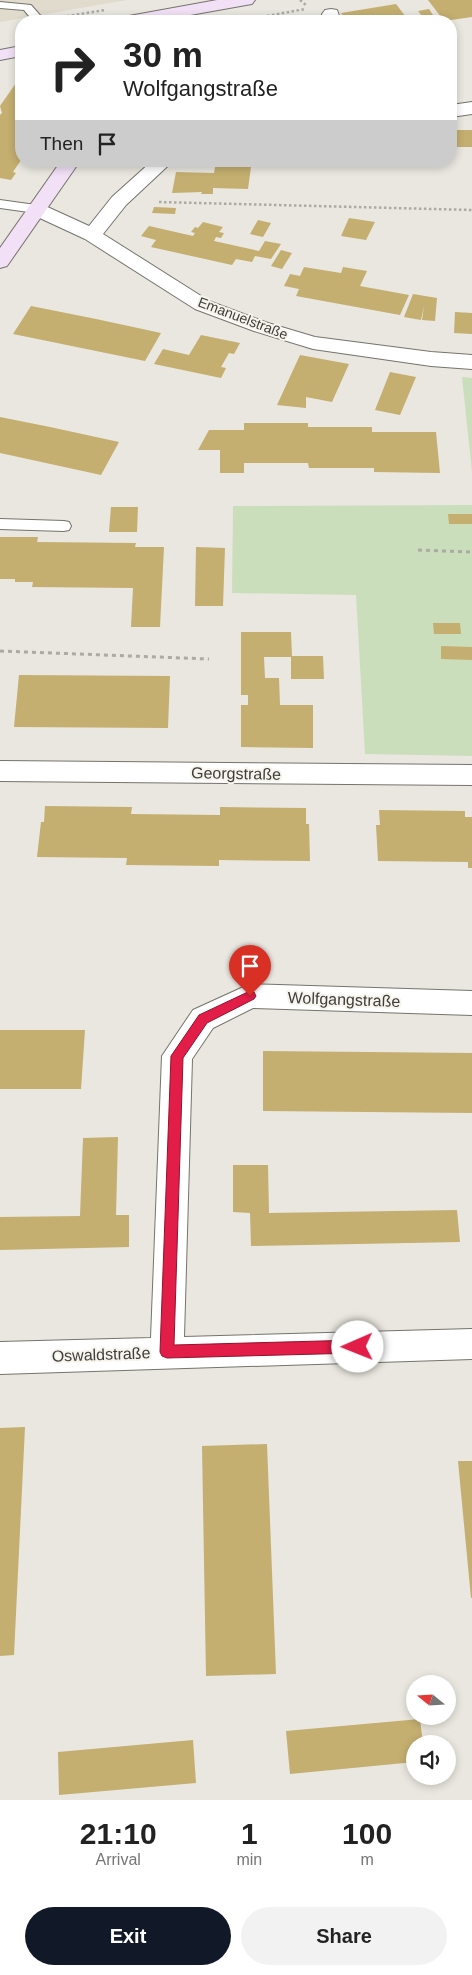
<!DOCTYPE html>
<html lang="en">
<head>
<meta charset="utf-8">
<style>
  :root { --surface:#fff; --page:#f2f2f2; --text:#222; --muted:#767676; --accent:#111827 }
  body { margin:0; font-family:Helvetica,sans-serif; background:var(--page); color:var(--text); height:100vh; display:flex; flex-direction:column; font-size:19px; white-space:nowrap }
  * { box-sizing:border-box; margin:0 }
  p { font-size:16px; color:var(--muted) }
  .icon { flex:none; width:28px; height:28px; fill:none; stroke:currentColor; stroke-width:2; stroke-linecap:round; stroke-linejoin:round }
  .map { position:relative; height:1800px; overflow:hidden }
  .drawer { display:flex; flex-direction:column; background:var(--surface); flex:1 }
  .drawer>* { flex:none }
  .guide { position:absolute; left:15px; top:15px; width:442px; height:152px; border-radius:20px; box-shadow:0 2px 8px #0003; background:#fff; color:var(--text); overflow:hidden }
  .needle { width:32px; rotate:288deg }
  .buttons { position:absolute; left:406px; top:1675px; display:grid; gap:10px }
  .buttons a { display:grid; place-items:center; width:50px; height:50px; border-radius:50%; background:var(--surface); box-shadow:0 2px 8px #0003; font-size:25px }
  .pin { position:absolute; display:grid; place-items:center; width:42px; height:42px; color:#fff; margin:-51px -21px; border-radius:50% 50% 50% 0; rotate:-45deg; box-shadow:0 0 5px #0007 }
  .pin .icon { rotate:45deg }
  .me { position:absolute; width:55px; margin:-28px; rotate:269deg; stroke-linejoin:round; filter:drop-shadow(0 0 4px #0008) }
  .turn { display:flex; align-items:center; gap:18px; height:105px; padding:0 25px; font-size:22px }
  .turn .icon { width:65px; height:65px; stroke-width:2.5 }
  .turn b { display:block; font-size:35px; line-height:42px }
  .then { display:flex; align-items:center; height:48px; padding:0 25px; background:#0003; gap:10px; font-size:19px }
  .eta { display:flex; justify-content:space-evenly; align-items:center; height:85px; text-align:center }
  .eta b { font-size:30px; font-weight:700; line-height:35px }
  .button { display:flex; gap:10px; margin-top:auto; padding:10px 25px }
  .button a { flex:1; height:58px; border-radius:30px; background:var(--accent); color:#fff; font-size:20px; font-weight:700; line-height:58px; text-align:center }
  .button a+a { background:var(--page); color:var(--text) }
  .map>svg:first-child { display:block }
  .built { fill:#e0dbcd }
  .green { fill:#cbdebb }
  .building { fill:#c4af70 }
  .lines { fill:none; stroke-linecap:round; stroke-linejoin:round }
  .lane-casing { stroke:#75736c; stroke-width:2 }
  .street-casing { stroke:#75736c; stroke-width:2 }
  .secondary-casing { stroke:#75736c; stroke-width:2 }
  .path-far1 { stroke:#acaaa4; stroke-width:2.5; stroke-dasharray:2.5 2.5; stroke-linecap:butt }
  .path { stroke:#acaaa4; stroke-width:3; stroke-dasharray:4 4; stroke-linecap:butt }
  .lane { fill:#fff; fill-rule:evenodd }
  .street { fill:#fff; fill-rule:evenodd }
  .secondary { fill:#f2e0f7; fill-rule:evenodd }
  .route { fill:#e11d48; stroke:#92132f }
  .labels { text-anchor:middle; stroke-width:4; stroke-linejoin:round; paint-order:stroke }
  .far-street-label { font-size:14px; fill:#3e3d3a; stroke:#f6f4ec }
  .street-label { font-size:16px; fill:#3e3d3a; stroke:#f6f4ec }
</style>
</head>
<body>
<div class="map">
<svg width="472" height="1800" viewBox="0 0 472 1800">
  <rect width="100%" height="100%" fill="#e9e7df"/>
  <path class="built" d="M 0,0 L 127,0 L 0,22 Z"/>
  <g class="green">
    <path d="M 462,377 L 472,378 L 472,472 Z"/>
    <path d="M 472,505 L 472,756 L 365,754 L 356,595 L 232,593 L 233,506 Z"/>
  </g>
  <g class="building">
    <path d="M 428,0 L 472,0 L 472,17 L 444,21 Z"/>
    <path d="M 396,4 L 409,21 L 347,21 L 341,13 Z"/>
    <path d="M 429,9 L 437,21 L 426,21 L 418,11 Z"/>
    <path d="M 16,83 L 21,84 L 21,160 L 13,172 L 16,173 L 11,180 L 0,178 L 0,115 L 2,113 L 0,106 Z"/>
    <rect x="451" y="130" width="21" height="17"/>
    <path d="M 209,161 L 241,161 L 240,167 L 251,167 L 248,189 L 213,188 L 213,194 L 201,194 L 202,192 L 172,193 L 176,172 L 214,173 L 215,167 L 208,167 Z"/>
    <path d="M 154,207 L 176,208 L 175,214 L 152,213 Z"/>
    <path d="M 349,218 L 375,222 L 366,240 L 341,236 Z"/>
    <path d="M 258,220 L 271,223 L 263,237 L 250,234 Z"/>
    <path d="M 203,222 L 223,227 L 219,232 L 224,233 L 221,238 L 216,237 L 214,241 L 259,251 L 265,241 L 281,244 L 271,259 L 255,256 L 252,262 L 236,259 L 232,265 L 151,247 L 156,240 L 141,236 L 149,226 L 193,236 L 195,233 L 191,232 L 195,227 L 198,228 Z"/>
    <path d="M 281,250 L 292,253 L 282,269 L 271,266 Z"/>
    <path d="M 304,267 L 341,273 L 343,267 L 367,271 L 360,286 L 409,295 L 400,315 L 296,296 L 299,289 L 284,286 L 290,274 L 300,276 Z"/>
    <path d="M 413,294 L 437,298 L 435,321 L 422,320 L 424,306 L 421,320 L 404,317 Z"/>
    <path d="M 31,306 L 96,319 L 161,333 L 145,361 L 13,334 Z"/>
    <path d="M 455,312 L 472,313 L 472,334 L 454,333 Z"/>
    <path d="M 201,335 L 240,343 L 234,354 L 229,353 L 221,367 L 226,368 L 221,378 L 154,364 L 163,349 L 189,355 Z"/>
    <path d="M 300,355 L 349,364 L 332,402 L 306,397 L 306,408 L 277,405 Z"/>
    <path d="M 390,372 L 416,377 L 400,415 L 375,410 Z"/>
    <path d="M 0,417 L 50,427 L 119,442 L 101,475 L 0,453 Z"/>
    <path d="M 244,423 L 308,423 L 308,427 L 372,427 L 372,432 L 436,432 L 440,473 L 374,472 L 374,468 L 309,468 L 308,463 L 244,463 L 244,473 L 220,473 L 220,450 L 198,450 L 209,430 L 244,430 Z"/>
    <path d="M 111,507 L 138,507 L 137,532 L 109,532 Z"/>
    <path d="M 448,514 L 472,514 L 472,524 L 449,524 Z"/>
    <path d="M 0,537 L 38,537 L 37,542 L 136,543 L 135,547 L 164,547 L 160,627 L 131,627 L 133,588 L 32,587 L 33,582 L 15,582 L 15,579 L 0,579 Z"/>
    <path d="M 196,547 L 225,548 L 223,606 L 195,606 Z"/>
    <path d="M 433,623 L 460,623 L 461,634 L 434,634 Z"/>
    <path d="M 241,632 L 291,632 L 292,656 L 323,656 L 324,679 L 291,679 L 291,657 L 264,657 L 265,678 L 279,678 L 280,705 L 313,705 L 313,748 L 241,747 L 241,705 L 248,705 L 248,695 L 241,695 Z"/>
    <path d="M 441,646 L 472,647 L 472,660 L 441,659 Z"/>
    <path d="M 19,675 L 170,676 L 168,728 L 14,727 Z"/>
    <path d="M 45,806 L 132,807 L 131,814 L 220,815 L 220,807 L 306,808 L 306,824 L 309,824 L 310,861 L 219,860 L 219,866 L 126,865 L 127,858 L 37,857 L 41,822 L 44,822 Z"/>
    <path d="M 379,810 L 465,811 L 465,817 L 472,817 L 472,868 L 468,868 L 468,862 L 378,861 L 376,825 L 380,825 Z"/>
    <path d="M 0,1030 L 85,1030 L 81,1089 L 0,1089 Z"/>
    <path d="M 263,1051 L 472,1053 L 472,1113 L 263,1111 Z"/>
    <path d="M 118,1137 L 116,1215 L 129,1215 L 129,1247 L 0,1250 L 0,1217 L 80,1216 L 83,1138 Z"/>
    <path d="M 233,1165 L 268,1165 L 269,1213 L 457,1210 L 460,1242 L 251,1246 L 250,1213 L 233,1212 Z"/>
    <path d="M 25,1427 L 14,1655 L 0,1656 L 0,1428 Z"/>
    <path d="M 267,1444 L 276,1674 L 206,1676 L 202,1446 Z"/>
    <path d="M 458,1461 L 472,1461 L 472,1598 L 471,1598 Z"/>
    <path d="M 420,1719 L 423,1744 L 415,1744 L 415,1762 L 290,1774 L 286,1731 Z"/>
    <path d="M 193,1740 L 196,1783 L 59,1795 L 58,1752 Z"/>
  </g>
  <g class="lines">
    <defs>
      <g id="lane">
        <path d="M 0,2 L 31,5 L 45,21 L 33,21 L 24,10 L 0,8 Z"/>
        <path d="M 0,200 L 36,205 L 42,209 L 36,213 L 0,208 Z"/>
        <path d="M 0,519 L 64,521 L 69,522 L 71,526 L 69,530 L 64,531 L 0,529 Z"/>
      </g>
      <g id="street">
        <path d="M 331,9 L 337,10 L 341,21 L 323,21 L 322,14 L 325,10 Z"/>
        <path d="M 472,102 L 472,114 L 451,117 L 451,105 Z"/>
        <path d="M 152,161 L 173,161 L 126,205 L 103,234 L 209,301 L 268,323 L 315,337 L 431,352 L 472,355 L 472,369 L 431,366 L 313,349 L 254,331 L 195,309 L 85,239 L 29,213 L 26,209 L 29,205 L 36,203 L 43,205 L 89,226 L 112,197 Z"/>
        <path d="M 0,761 L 472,765 L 472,785 L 0,781 Z"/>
        <path d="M 250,984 L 472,991 L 472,1015 L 253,1008 L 213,1028 L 192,1059 L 184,1337 L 472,1329 L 472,1359 L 0,1374 L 0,1342 L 151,1338 L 162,1056 L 193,1010 Z"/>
      </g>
      <g id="secondary">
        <path d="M 217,0 L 255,0 L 252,4 L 246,5 L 157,21 L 120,21 L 123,17 L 129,16 Z"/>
        <path d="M 21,46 L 21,56 L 0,60 L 0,50 Z"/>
        <path d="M 61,161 L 80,161 L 7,266 L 0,268 L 0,248 Z"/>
      </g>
    </defs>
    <use href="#lane" class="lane-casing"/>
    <use href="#street" class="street-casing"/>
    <use href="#secondary" class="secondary-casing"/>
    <g class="path-far1">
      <path d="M 300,0 L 307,6"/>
      <path d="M 267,16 L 305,9"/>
      <path d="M 62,17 L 105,10"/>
      <path d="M 159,202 L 472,210"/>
    </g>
    <g class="path">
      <path d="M 418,550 L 472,552"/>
      <path d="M 0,651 L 209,659"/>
    </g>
    <use href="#lane" class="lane"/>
    <use href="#street" class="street"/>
    <use href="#secondary" class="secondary"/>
  </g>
  <path class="route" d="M 250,991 L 254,992 L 256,996 L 254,999 L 207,1023 L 183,1058 L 174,1345 L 358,1340 L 362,1342 L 364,1347 L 362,1351 L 358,1353 L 167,1358 L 162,1356 L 160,1352 L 171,1056 L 199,1015 Z"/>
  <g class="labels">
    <g class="far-street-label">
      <text transform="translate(243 318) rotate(21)" y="5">Emanuelstraße</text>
    </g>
    <g class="street-label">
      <text transform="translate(236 773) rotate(1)" y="6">Georgstraße</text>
      <text transform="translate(344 999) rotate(2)" y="6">Wolfgangstraße</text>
      <text transform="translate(101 1354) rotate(-2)" y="6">Oswaldstraße</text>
    </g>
  </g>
</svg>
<div class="buttons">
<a><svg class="needle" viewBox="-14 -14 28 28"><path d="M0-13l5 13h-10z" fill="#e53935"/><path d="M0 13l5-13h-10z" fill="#767676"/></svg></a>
<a><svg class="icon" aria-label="sound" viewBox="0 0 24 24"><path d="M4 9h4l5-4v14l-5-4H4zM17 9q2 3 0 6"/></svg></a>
</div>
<div class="pin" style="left:250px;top:996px;background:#d93025"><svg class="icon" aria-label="arrive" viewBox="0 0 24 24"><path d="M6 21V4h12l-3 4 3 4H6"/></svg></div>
<svg class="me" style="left:358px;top:1347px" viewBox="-20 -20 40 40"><circle r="19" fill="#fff"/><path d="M0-13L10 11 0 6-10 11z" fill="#e11d48"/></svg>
<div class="guide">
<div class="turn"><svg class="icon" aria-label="right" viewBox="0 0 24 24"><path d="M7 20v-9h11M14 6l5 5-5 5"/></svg><div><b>30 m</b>Wolfgangstraße</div></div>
<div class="then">Then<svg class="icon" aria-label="arrive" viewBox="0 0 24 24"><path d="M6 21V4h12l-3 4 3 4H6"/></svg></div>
</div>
</div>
<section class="drawer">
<div class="eta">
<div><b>21:10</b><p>Arrival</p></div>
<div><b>1</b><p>min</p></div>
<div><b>100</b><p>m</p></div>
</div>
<div class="button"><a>Exit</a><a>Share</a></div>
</section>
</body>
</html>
